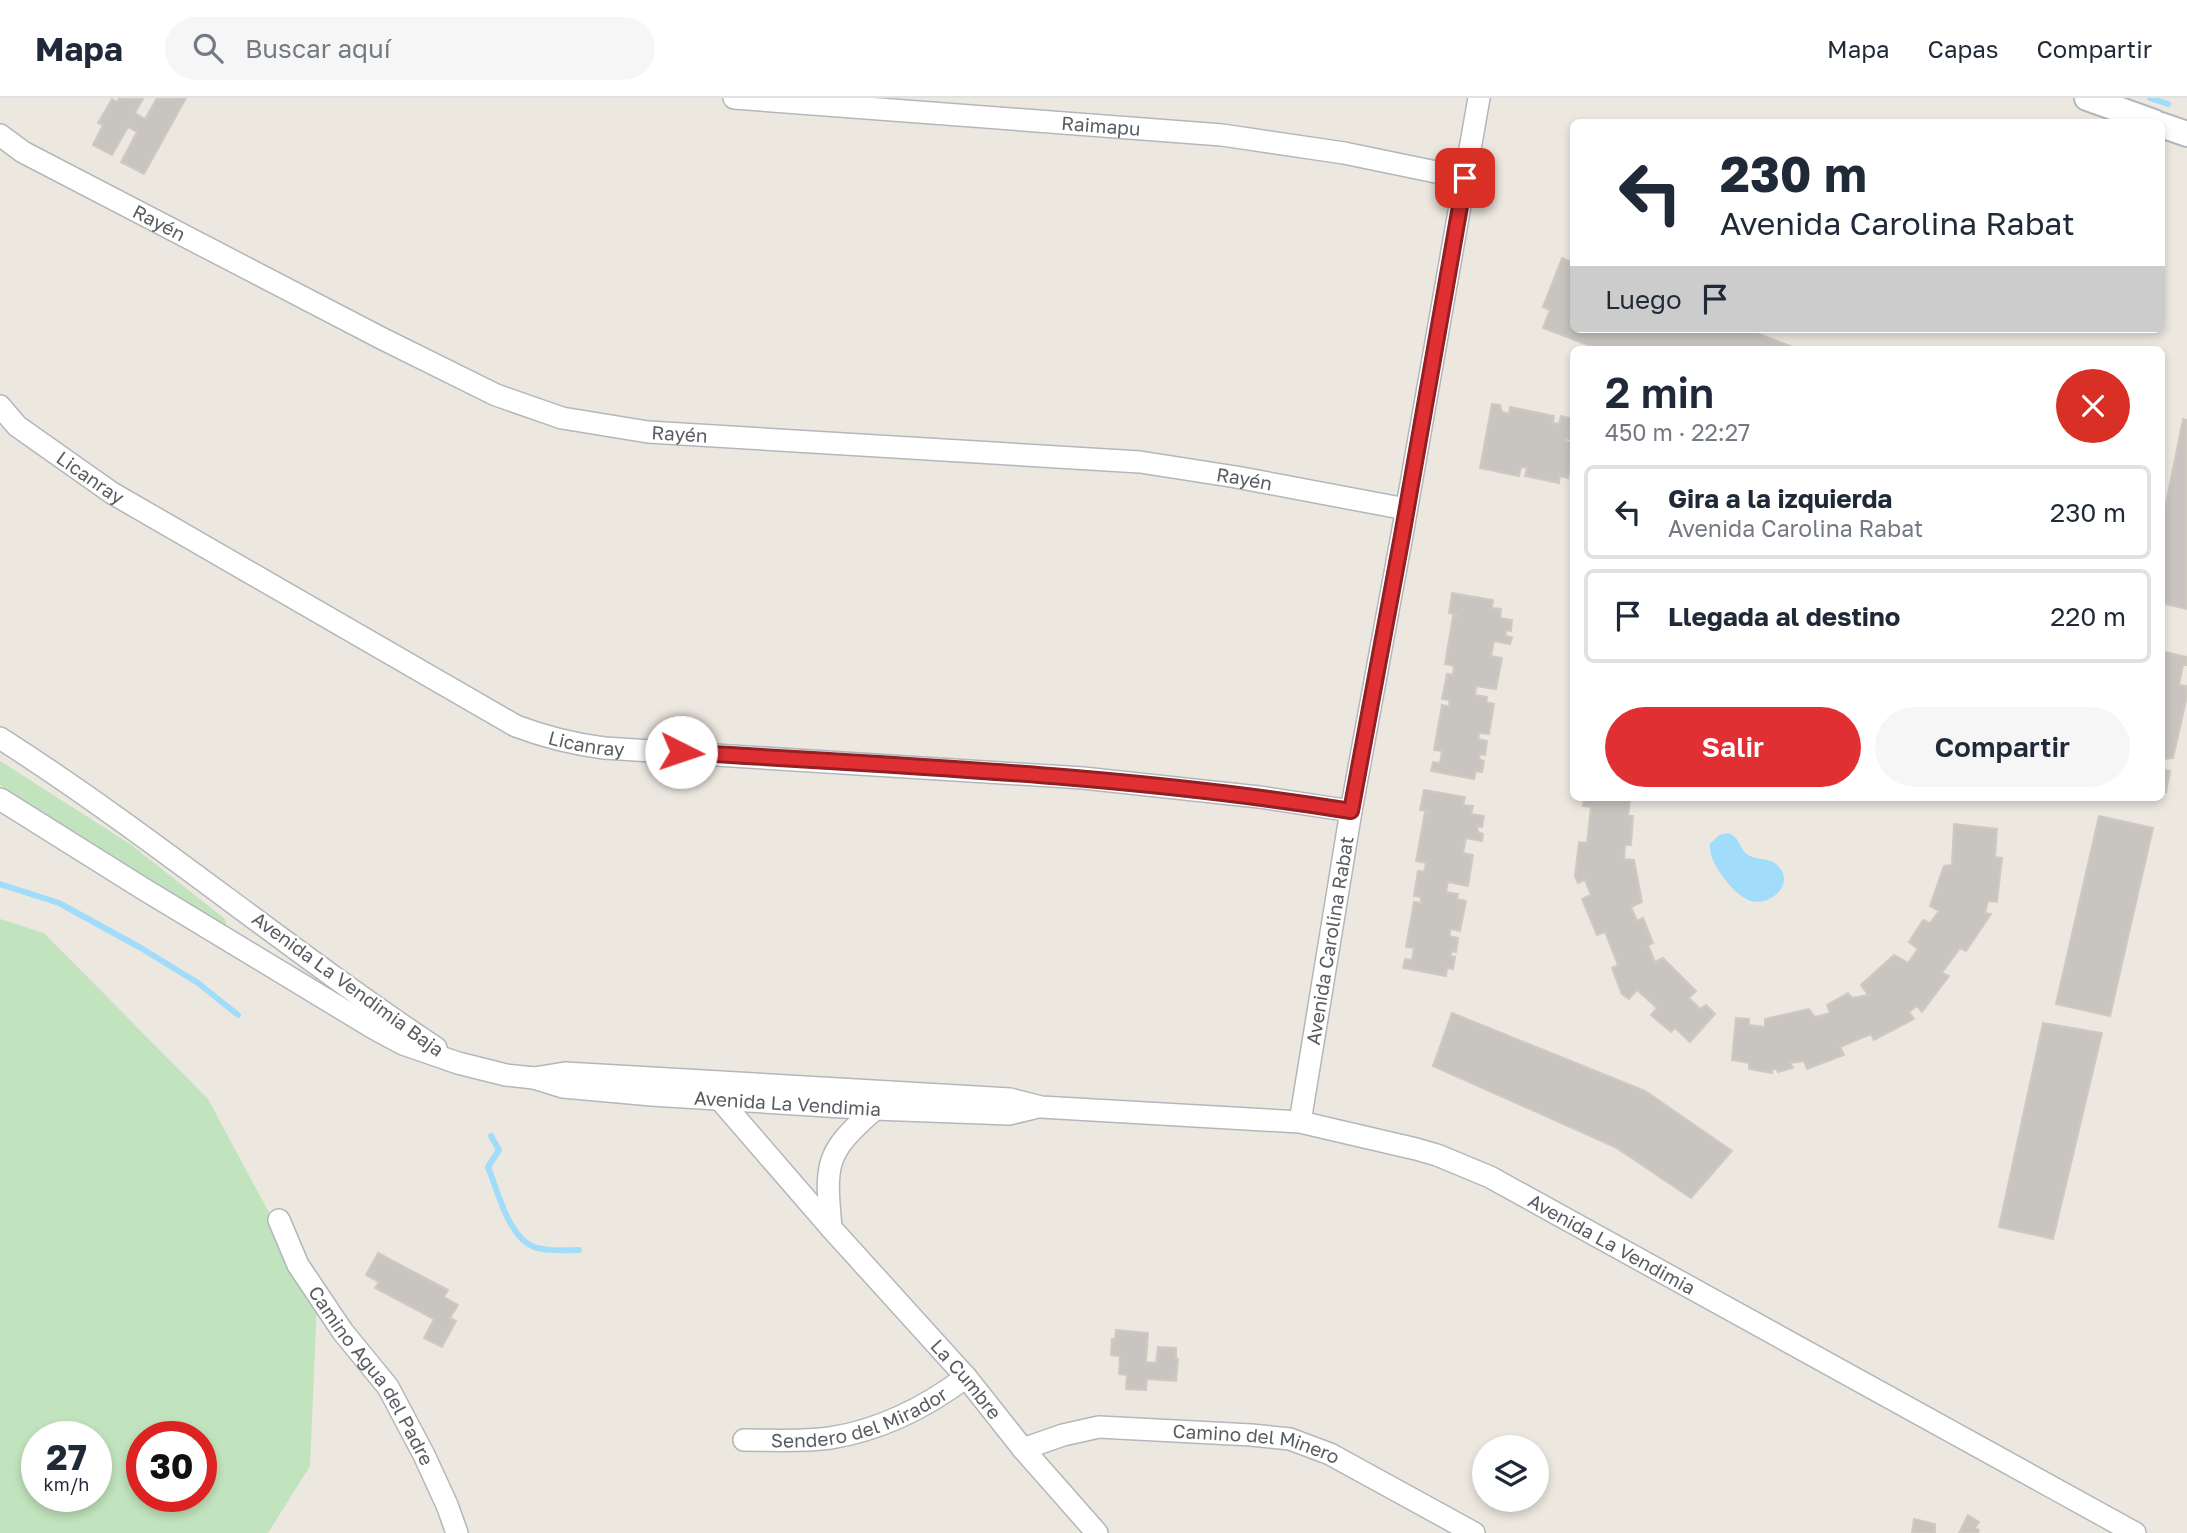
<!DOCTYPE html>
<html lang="es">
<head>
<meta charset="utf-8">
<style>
  :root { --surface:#fff; --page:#f6f6f7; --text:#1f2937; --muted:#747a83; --line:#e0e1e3; --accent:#e13034 }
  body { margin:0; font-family:"Golos Text",sans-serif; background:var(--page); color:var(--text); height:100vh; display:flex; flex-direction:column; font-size:26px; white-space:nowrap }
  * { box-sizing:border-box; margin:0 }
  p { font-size:23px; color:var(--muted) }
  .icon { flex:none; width:38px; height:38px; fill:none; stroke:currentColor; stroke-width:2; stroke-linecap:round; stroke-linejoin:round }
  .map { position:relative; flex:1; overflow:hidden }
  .side { position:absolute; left:1570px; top:248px; width:595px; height:455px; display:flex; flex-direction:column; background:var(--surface); border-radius:10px; box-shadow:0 4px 10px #0003 }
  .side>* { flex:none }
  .banner { position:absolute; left:1570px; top:21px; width:595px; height:214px; border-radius:10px; box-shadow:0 4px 10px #0003; background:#fff; color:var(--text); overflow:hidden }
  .fabs { position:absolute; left:1472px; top:1337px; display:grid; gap:14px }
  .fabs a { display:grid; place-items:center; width:77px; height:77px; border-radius:50%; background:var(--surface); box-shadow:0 4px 10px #0003; font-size:35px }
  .speed { position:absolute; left:21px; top:1323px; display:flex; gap:14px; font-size:35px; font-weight:700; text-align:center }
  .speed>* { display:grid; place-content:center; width:91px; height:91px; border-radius:50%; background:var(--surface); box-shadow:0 4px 10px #0003; line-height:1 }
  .speed small { font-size:18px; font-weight:400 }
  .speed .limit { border:10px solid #d22; background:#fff; color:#111 }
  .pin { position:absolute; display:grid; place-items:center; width:60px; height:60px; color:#fff; margin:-30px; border-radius:14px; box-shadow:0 4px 10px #0006 }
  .me { position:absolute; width:77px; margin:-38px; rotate:94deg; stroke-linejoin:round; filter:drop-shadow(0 0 5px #0008) }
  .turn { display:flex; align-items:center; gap:24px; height:147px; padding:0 35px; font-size:32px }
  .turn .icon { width:91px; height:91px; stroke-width:2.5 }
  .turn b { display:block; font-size:49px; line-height:60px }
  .then { display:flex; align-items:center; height:66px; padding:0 35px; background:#0003; gap:14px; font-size:26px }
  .round { display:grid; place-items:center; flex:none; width:74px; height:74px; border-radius:37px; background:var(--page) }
  .head { display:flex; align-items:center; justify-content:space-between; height:119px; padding:0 35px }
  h1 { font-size:42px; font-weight:600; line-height:52px }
  .primary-button { display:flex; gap:14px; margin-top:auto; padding:14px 35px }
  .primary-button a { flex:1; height:80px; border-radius:42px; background:var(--accent); color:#fff; font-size:28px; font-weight:600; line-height:80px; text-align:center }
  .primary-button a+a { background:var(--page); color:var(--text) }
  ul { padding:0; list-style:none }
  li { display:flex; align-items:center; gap:21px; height:94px; margin:0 14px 10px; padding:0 21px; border:4px solid var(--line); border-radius:10px }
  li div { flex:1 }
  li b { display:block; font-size:26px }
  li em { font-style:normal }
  header { display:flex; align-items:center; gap:42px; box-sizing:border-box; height:98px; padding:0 35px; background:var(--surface); border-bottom:2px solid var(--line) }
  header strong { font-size:33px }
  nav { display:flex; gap:38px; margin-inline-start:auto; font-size:24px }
  .search { width:490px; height:63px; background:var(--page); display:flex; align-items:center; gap:18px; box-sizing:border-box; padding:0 24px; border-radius:38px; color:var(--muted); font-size:26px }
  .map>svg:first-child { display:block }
  .green { fill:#c1e3bd; fill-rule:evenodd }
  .water { fill:#a1ddfb }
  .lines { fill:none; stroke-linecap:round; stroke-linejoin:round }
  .stream { stroke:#a1ddfb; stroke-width:6 }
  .building { fill:#c8c5c0; stroke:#d0c9bf; stroke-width:2 }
  .minor-casing { stroke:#b3b7bb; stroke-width:24 }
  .tertiary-casing { stroke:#b3b7bb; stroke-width:28 }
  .minor { stroke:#fff; stroke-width:21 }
  .tertiary { stroke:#fff; stroke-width:24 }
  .route-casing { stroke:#921f22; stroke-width:18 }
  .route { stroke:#e13034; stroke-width:12 }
  .labels { text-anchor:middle; stroke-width:5; stroke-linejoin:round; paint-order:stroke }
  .street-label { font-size:19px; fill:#595d61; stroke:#fff }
</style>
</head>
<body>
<header>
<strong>Mapa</strong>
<div class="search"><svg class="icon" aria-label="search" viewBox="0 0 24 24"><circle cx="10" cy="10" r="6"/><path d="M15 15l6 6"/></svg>Buscar aquí</div>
<nav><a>Mapa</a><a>Capas</a><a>Compartir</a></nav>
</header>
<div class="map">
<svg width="2187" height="1435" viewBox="0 0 2187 1435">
  <rect width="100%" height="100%" fill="#ece8e0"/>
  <g class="green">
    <path d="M 0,663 L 130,746 L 225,821 L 227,830 L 0,687 Z"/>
    <path d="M 0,821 L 44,835 L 208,1001 L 317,1204 L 310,1368 L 268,1435 L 0,1435 ZM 37,1339 L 96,1339 L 96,1398 L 37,1398 ZM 142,1339 L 201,1339 L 201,1398 L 142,1398 Z"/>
  </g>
  <path class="water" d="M 1728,735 C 1741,739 1739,753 1750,758 C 1758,762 1769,760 1776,766 C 1798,784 1770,811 1748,802 C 1737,797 1728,786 1721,776 C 1715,767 1709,757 1710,746 L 1719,737 Z"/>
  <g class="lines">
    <g class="stream">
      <path d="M 2150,0 L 2168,6"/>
      <path d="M 0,786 L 59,805 L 141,850 L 198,885 L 238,917"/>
      <path d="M 491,1038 L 499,1052 L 488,1069 C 498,1093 508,1139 534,1149 C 547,1154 566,1152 579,1152"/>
    </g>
  </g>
  <g class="building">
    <path d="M 119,0 L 143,1 L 135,15 L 145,21 L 157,0 L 186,0 L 144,76 L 121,64 L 137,34 L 128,29 L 112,57 L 93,47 L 103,27 L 98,25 L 112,1 L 117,4 Z"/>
    <path d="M 1562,160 L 1573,165 L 1573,231 L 1746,231 L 1801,252 L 1601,252 L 1543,230 L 1550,212 L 1543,209 Z"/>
    <path d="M 1492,306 L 1500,307 L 1502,314 L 1509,316 L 1510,309 L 1554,318 L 1553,325 L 1559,326 L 1561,318 L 1573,321 L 1572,342 L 1566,340 L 1565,343 L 1573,345 L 1568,380 L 1560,378 L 1559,385 L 1525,378 L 1527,370 L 1521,369 L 1519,378 L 1480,370 Z"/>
    <path d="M 2183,321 L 2187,322 L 2187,511 L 2161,505 L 2161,430 Z"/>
    <path d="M 1452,495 L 1493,502 L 1492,510 L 1501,511 L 1500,520 L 1512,522 L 1511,533 L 1506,532 L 1506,538 L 1512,539 L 1510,546 L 1494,543 L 1491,558 L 1502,560 L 1496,591 L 1476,588 L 1475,597 L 1487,599 L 1486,604 L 1494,606 L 1489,636 L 1479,635 L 1478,641 L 1487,643 L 1485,657 L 1480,656 L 1479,661 L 1484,663 L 1482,674 L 1476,673 L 1474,681 L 1431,673 L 1433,664 L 1440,665 L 1442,653 L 1434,652 L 1442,607 L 1450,609 L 1449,602 L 1442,601 L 1447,576 L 1453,577 L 1454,568 L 1445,566 L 1453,518 L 1458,518 L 1458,517 L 1449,515 Z"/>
    <path d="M 2161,553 L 2187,559 L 2187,567 L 2183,567 L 2179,587 L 2187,588 L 2187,598 L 2173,660 L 2163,661 L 2161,669 Z"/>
    <path d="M 2161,671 L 2170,673 L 2166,694 L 2161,693 Z"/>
    <path d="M 1424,692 L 1465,699 L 1463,707 L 1473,708 L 1471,716 L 1484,718 L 1482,729 L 1477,728 L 1478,734 L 1483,736 L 1482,743 L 1466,740 L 1463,755 L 1473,757 L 1468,788 L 1448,784 L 1446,794 L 1458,796 L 1457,801 L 1466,803 L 1460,833 L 1451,831 L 1449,838 L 1458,840 L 1456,854 L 1452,853 L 1450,858 L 1455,859 L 1453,871 L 1447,870 L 1446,878 L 1403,870 L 1405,861 L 1412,862 L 1414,850 L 1406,849 L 1414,804 L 1421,805 L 1421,799 L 1414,798 L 1418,773 L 1424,774 L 1426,765 L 1416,763 L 1425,714 L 1429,715 L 1430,713 L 1420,712 Z"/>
    <path d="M 1584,700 L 1642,700 L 1642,702 L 1630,702 L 1628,718 L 1633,718 L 1631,747 L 1625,747 L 1624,761 L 1634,762 L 1642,804 L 1631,809 L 1637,823 L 1643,820 L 1653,845 L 1648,847 L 1655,864 L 1663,860 L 1696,893 L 1689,900 L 1700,911 L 1706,907 L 1715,916 L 1690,944 L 1675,930 L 1671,934 L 1651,917 L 1657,910 L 1637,892 L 1629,901 L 1622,896 L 1612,870 L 1618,867 L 1605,834 L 1597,837 L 1582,801 L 1591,797 L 1585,782 L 1578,785 L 1575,778 L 1579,744 L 1587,745 L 1591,709 L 1583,708 Z"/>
    <path d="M 2099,718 L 2153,730 L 2110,918 L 2056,906 Z"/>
    <path d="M 1954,726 L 1997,731 L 1995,759 L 2002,760 L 1997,804 L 1988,803 L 1985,815 L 1991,816 L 1966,853 L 1960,850 L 1942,875 L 1949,878 L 1922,914 L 1917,908 L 1909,914 L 1914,921 L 1874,942 L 1871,936 L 1840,949 L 1844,957 L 1807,971 L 1804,963 L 1790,965 L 1793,970 L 1778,974 L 1776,971 L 1772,971 L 1772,975 L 1749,971 L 1749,965 L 1732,962 L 1736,920 L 1749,921 L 1749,927 L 1765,929 L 1765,921 L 1809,911 L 1815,919 L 1830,915 L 1827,907 L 1848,895 L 1852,900 L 1868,897 L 1861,887 L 1894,857 L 1908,865 L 1918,851 L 1909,844 L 1923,822 L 1930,825 L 1939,813 L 1930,808 L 1944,768 L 1952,767 Z"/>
    <path d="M 1452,915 L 1645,993 L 1732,1053 L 1691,1100 L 1615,1049 L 1433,968 Z"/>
    <path d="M 2043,925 L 2102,935 L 2053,1141 L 1999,1129 Z"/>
    <path d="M 378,1155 L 448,1192 L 444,1199 L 458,1207 L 450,1220 L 456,1223 L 442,1249 L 424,1240 L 434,1221 L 375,1190 L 379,1184 L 366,1177 Z"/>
    <path d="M 1116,1232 L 1148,1235 L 1146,1264 L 1156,1265 L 1158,1249 L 1176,1250 L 1176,1261 L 1178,1261 L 1176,1283 L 1147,1281 L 1146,1292 L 1126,1291 L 1127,1277 L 1119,1276 L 1120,1258 L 1111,1257 L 1112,1241 L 1115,1241 Z"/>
    <path d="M 1968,1417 L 1979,1424 L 1975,1430 L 1979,1432 L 1978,1435 L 1959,1435 Z"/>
    <path d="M 1914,1421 L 1935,1426 L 1935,1435 L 1912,1435 Z"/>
  </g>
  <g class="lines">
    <defs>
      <g id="minor">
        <path id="s1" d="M 734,0 L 1222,37 L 1344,55 L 1465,80"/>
        <path id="s2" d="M 0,37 L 23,54 L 383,241 L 496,297 L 562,320 L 648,334 L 1140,364 L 1236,379 L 1406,411"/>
        <path id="s3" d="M 0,308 L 17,328 L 112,395 L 516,628 C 545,639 573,646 604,650 L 1083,680 L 1259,699 L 1351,713"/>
        <path d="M 0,640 C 150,736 287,851 436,950"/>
        <path id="s4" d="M 0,701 L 142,790 L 375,931 L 403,946 L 458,965 L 506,977 L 534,980 L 563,989 L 652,997 L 875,1011 L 1009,1016 L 1034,1010"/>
        <path id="s5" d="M 534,980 L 565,975 L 1010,1001 L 1041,1009 L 1300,1024 L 1416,1051 L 1437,1057 L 1490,1079 L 2135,1435"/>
        <path id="s6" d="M 715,996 L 831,1130 L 966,1279 L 1023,1351 L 1097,1435"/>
        <path id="s7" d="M 1300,1024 L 1351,713 L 1402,437 L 1479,0"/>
        <path id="s8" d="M 279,1122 L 298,1167 L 343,1234 L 388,1289 L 424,1357 L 447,1407 L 457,1435"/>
        <path d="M 831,1130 C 825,1064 825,1055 875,1011"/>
        <path id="s9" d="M 744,1342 C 773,1342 802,1344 830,1340 C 881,1332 925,1310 966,1279"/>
        <path id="s10" d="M 1023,1351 L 1063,1337 L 1099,1329 L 1251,1337 L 1290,1341 L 1330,1356 L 1474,1435"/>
      </g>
      <g id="tertiary">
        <path d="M 2087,0 L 2154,24"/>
        <path d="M 2161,27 L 2187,36"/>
      </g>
    </defs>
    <use href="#minor" class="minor-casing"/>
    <use href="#tertiary" class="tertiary-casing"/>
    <use href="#minor" class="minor"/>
    <use href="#tertiary" class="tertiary"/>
  </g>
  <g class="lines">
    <defs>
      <path id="route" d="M 681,654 C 904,668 1129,677 1351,713 L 1402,438 L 1465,80"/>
    </defs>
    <use href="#route" class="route-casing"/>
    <use href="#route" class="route"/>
  </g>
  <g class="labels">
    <g class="street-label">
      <text dy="7" stroke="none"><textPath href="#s1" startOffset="368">Raimapu</textPath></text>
      <text dy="7" stroke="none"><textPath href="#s2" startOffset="182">Rayén</textPath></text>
      <text dy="7" stroke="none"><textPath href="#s2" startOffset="749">Rayén</textPath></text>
      <text dy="7" stroke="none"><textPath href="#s3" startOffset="116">Licanray</textPath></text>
      <text dy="7" stroke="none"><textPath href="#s2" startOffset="1316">Rayén</textPath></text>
      <text dy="7" stroke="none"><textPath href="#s3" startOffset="682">Licanray</textPath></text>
      <text dy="7" stroke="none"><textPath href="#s7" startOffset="184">Avenida Carolina Rabat</textPath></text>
      <text transform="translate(348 886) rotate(36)" y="7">Avenida La Vendimia Baja</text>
      <text dy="7" stroke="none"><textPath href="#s4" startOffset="863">Avenida La Vendimia</textPath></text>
      <text dy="7" stroke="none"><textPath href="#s5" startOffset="1106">Avenida La Vendimia</textPath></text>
      <text dy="7" stroke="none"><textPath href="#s8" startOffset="182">Camino Agua del Padre</textPath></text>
      <text dy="7" stroke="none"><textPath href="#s6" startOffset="380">La Cumbre</textPath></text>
      <text dy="7" stroke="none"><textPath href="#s9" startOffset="119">Sendero del Mirador</textPath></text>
      <text dy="7" stroke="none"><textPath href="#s10" startOffset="238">Camino del Minero</textPath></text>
    </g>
  </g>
</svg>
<div class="fabs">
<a><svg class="icon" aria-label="layers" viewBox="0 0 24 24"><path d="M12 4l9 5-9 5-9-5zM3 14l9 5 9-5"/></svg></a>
</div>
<div class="speed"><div>27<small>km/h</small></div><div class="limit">30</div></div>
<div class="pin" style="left:1465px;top:80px;background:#d93025"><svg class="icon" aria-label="arrive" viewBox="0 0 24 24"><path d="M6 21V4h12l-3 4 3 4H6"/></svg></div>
<svg class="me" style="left:681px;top:654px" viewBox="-20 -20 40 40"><circle r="19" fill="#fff"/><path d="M0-13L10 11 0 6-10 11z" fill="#e13034"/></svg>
<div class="banner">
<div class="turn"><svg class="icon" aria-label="left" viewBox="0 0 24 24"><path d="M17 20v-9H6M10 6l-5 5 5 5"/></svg><div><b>230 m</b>Avenida Carolina Rabat</div></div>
<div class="then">Luego<svg class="icon" aria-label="arrive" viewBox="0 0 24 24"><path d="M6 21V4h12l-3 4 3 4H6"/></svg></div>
</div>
<section class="side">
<div class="head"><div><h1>2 min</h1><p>450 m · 22:27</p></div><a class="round" style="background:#d93025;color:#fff"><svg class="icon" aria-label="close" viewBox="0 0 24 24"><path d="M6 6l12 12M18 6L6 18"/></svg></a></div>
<ul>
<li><svg class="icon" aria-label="left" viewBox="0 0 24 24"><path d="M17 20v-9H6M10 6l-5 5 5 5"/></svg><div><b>Gira a la izquierda</b><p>Avenida Carolina Rabat</p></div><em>230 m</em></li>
<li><svg class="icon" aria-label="arrive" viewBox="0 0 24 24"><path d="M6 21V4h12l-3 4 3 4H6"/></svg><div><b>Llegada al destino</b></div><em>220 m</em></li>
</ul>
<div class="primary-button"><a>Salir</a><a>Compartir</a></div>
</section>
</div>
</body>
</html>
